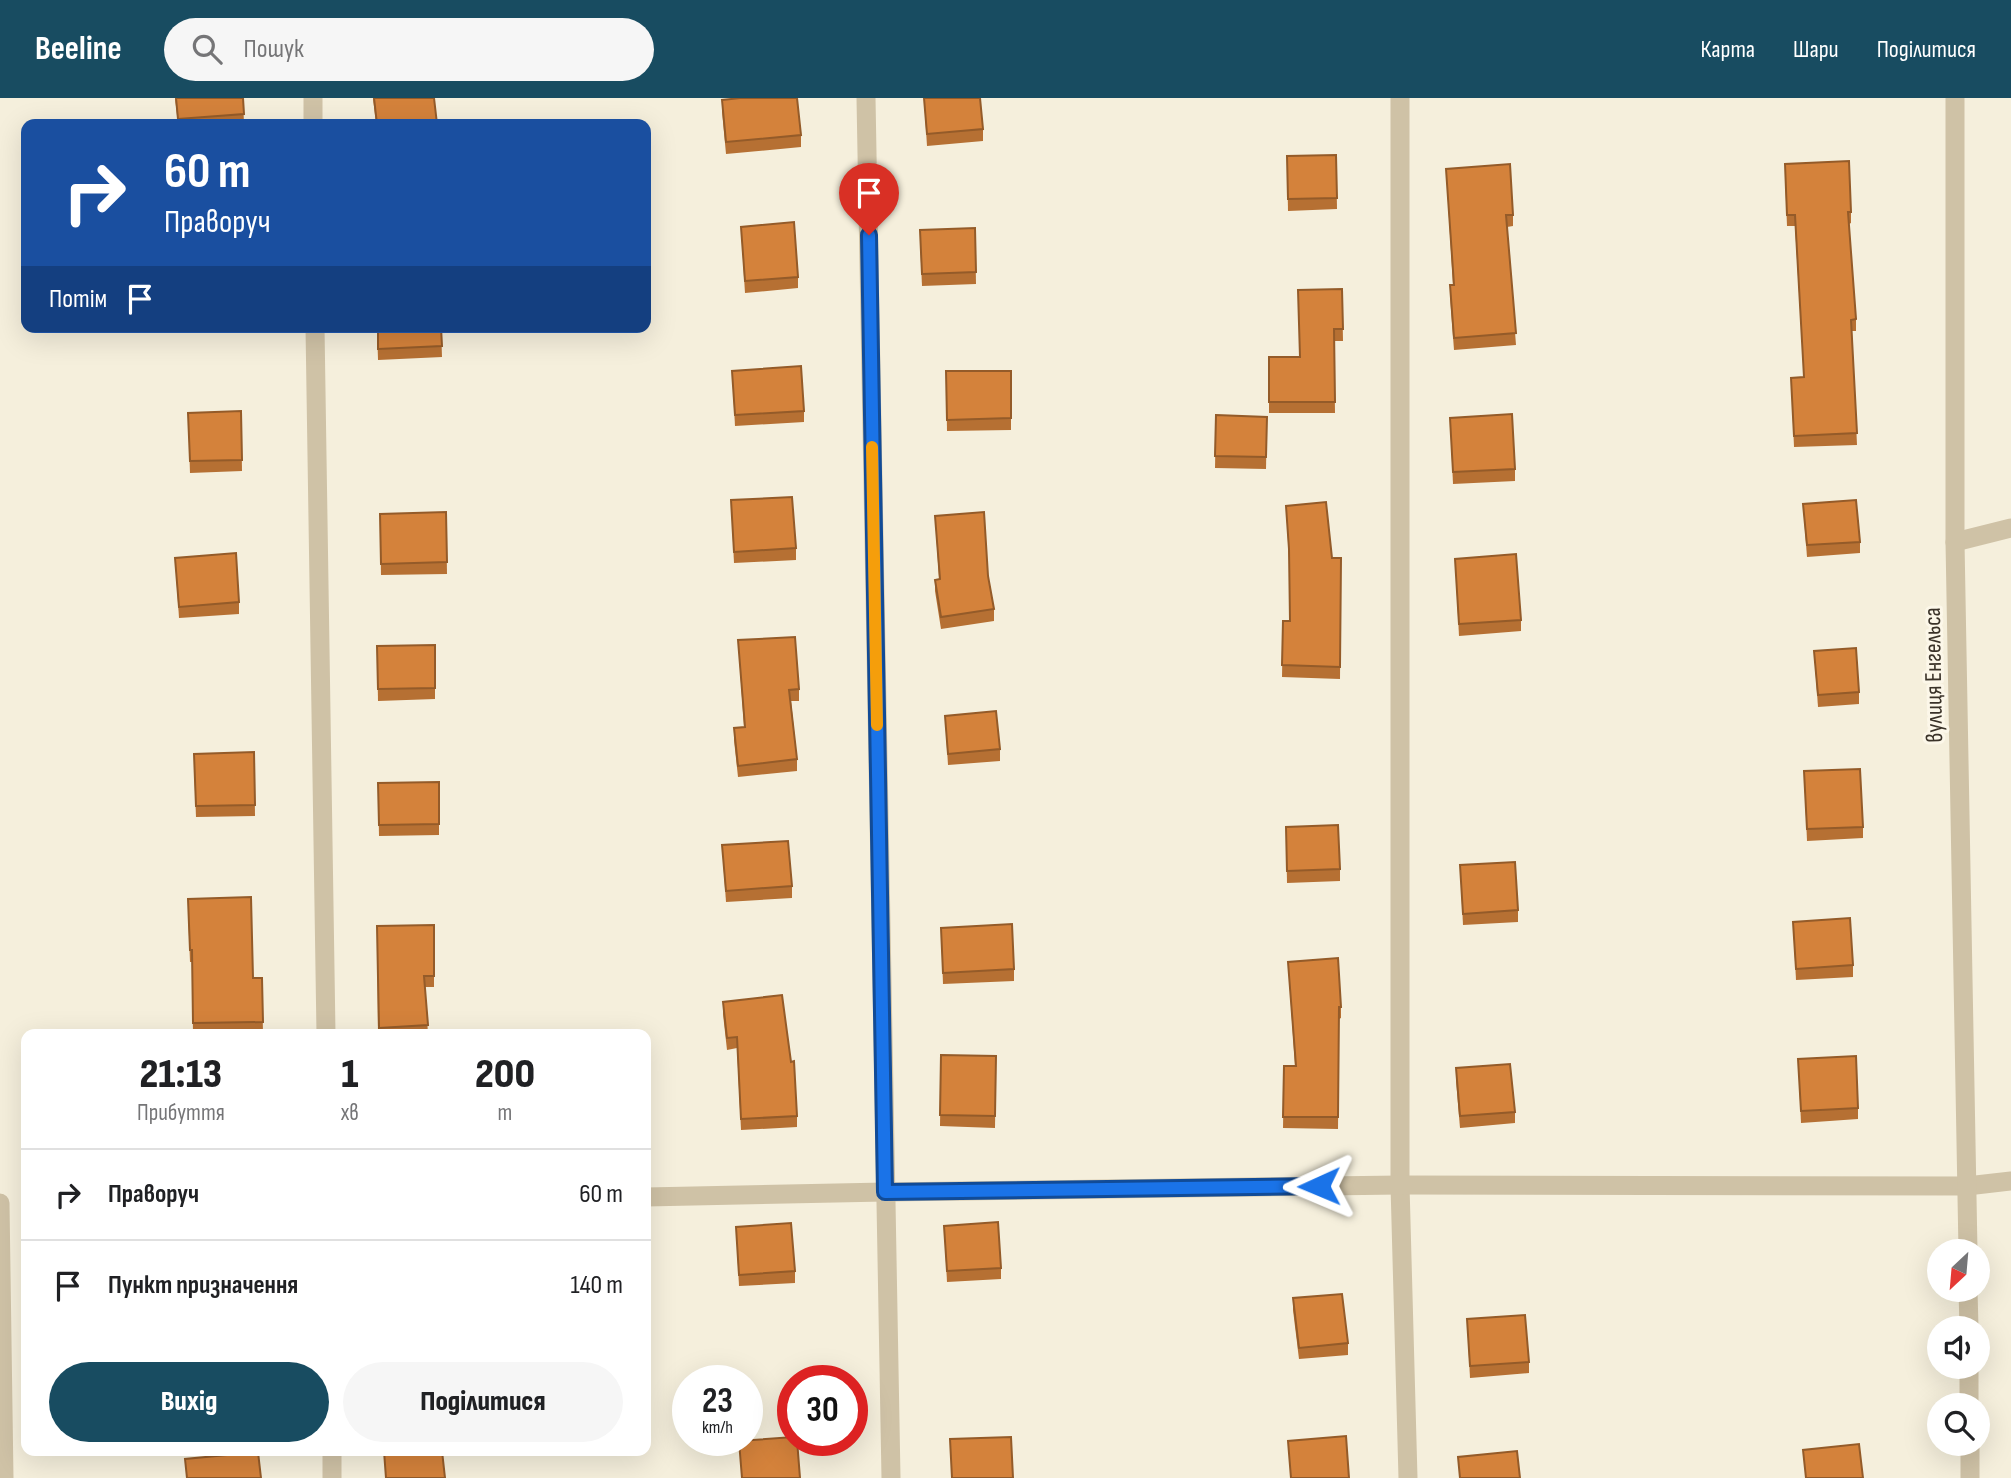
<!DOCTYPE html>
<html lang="uk">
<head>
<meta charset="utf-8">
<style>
  :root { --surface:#fff; --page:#f6f6f6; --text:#202124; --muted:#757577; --line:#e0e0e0; --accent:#184c61 }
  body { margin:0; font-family:"Sofia Sans Condensed",sans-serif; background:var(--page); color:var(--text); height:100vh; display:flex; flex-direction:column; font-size:26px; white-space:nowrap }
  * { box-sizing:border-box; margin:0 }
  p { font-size:23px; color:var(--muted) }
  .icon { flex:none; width:38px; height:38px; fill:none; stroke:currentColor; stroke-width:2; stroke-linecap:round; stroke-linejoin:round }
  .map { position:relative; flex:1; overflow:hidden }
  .sheet { position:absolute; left:21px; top:931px; width:630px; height:427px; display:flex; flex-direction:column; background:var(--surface); border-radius:14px; box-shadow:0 7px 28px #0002 }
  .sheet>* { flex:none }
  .banner { position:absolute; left:21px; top:21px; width:630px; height:214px; border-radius:14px; box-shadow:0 7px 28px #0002; background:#1a4fa0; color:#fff; overflow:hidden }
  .needle { width:46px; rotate:206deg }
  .fabs { position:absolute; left:1927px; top:1141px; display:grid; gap:14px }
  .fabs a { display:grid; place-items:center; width:63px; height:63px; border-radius:50%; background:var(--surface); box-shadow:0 7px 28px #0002; font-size:35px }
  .speed { position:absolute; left:672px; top:1267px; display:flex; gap:14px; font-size:35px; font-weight:700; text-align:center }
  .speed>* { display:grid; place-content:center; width:91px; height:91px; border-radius:50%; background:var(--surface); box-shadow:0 7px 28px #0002; line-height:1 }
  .speed small { font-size:18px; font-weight:400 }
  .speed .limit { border:10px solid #d22; background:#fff; color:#111 }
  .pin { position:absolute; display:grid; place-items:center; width:60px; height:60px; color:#fff; margin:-72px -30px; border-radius:50% 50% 50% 0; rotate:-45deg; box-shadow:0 0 7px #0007 }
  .pin .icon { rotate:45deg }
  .me { position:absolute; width:77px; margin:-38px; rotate:269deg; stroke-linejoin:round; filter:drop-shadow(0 0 5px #0008) }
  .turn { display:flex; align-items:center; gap:24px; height:147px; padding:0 28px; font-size:32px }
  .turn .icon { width:91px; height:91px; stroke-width:2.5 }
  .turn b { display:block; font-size:49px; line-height:60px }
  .then { display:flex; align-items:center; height:66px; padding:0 28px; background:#0003; gap:14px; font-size:26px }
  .eta { display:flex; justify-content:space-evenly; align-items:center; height:119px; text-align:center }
  .eta b { font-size:42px; font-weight:800; line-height:49px }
  .primary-button { display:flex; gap:14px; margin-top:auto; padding:14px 28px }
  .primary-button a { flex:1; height:80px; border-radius:42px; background:var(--accent); color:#fff; font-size:28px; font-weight:800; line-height:80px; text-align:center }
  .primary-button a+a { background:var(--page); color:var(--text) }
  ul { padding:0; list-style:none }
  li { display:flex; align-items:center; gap:21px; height:91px; padding:0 28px; border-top:2px solid var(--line) }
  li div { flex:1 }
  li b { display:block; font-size:26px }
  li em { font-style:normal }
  header { display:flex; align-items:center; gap:42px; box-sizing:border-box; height:98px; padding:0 35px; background:var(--accent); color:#fff }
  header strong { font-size:33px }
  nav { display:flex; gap:38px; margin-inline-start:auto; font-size:24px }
  .search { width:490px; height:63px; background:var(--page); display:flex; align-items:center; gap:18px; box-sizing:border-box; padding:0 24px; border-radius:38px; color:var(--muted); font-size:26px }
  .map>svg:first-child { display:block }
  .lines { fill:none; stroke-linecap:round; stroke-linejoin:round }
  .minor { stroke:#cfc2a6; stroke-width:19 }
  .tertiary { stroke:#cfc2a6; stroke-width:19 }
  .wall { fill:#b67033 }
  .building { fill:#d4823b; stroke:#945b29; stroke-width:2 }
  .route-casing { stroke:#114b97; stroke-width:18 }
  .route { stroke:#1a73e8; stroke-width:12 }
  .slow { stroke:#f59e0b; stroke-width:12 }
  .labels { text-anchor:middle; stroke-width:6; stroke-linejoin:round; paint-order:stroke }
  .street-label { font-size:24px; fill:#3a3228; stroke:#fcf7e9 }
</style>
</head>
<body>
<header>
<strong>Beeline</strong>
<div class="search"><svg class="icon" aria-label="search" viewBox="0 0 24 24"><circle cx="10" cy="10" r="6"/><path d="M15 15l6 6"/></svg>Пошук</div>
<nav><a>Карта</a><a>Шари</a><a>Поділитися</a></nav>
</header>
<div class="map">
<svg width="2011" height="1380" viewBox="0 0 2011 1380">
  <rect width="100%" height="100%" fill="#f5efdc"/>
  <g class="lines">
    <g class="minor">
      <path d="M 313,0 L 313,26"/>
      <path d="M 866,0 L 891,1380"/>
      <path d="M 1400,0 L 1400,1087 L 1408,1380"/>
      <path d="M 315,229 L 326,936"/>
      <path d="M 1955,444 L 2011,430"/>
      <path d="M 646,1099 L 885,1094 L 1400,1087 L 1967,1088 L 2011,1083"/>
      <path d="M 0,1105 L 4,1380"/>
      <path d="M 332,1353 L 332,1380"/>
    </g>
    <g class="tertiary">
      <path d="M 1955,0 L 1955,444 L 1968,1153"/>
      <path d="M 1968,1192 L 1969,1230"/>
      <path d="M 1969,1269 L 1969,1307"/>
      <path d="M 1970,1346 L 1970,1380"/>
    </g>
  </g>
  <g class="wall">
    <path d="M 175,0 L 243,0 L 244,26 L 178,26 Z"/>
    <path d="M 373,0 L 434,0 L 437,26 L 376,26 Z"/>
    <path d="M 924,0 L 983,31 L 983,43 L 927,48 Z"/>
    <path d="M 722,2 L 801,37 L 801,49 L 726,56 L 722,13 Z"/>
    <path d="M 1336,57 L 1337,111 L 1288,113 L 1287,58 Z"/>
    <path d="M 1446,71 L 1513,117 L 1513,128 L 1507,129 L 1516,247 L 1454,252 L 1450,198 L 1450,187 L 1453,187 Z"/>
    <path d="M 1785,78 L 1851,114 L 1851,125 L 1849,126 L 1856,221 L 1856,233 L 1852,233 L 1857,347 L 1794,349 L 1791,280 L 1804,279 L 1795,128 L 1787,128 Z"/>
    <path d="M 741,129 L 798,179 L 798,190 L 745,195 Z"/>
    <path d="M 975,130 L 976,186 L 922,188 L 920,143 Z"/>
    <path d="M 1342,191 L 1343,243 L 1334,243 L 1335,315 L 1269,315 L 1269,259 L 1299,259 Z"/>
    <path d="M 377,229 L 441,229 L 442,259 L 378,262 Z"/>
    <path d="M 732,273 L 804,313 L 804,324 L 735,328 Z"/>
    <path d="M 946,273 L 1011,273 L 1011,332 L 947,333 Z"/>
    <path d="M 241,313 L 242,373 L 190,375 L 188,315 Z"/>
    <path d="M 1216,317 L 1267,319 L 1266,371 L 1215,370 Z"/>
    <path d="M 1450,320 L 1515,371 L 1515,383 L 1453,386 Z"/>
    <path d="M 731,402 L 796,450 L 796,462 L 734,465 Z"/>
    <path d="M 1803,406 L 1860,444 L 1860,455 L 1807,459 Z"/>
    <path d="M 1286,408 L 1332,460 L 1341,460 L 1340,581 L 1282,579 L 1283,523 L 1290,523 L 1289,462 Z"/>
    <path d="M 446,414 L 447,476 L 381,477 L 380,416 Z"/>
    <path d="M 935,418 L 988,478 L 994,511 L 994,523 L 941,531 L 935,493 L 935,482 L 939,481 Z"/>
    <path d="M 175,460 L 239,504 L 239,516 L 179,520 Z"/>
    <path d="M 1455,461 L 1521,522 L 1521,533 L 1459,538 Z"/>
    <path d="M 738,542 L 799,591 L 799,603 L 791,603 L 797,661 L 797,673 L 738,679 L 734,642 L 734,630 L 744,629 Z"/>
    <path d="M 435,547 L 435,601 L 378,603 L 377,548 Z"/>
    <path d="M 1814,553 L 1859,594 L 1859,606 L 1818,609 Z"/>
    <path d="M 945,618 L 1000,651 L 1000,663 L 948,667 Z"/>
    <path d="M 254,654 L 255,718 L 196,719 L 194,668 Z"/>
    <path d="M 1804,673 L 1863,729 L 1863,740 L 1807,743 Z"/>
    <path d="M 439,684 L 439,737 L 379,738 L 378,685 Z"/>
    <path d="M 1286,729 L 1340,771 L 1340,783 L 1287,785 Z"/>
    <path d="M 722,747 L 792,788 L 792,800 L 726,804 Z"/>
    <path d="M 1460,767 L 1518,812 L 1518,824 L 1463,827 Z"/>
    <path d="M 188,813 L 253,880 L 262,880 L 263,936 L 193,936 L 192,864 L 190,864 Z"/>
    <path d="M 1793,824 L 1853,867 L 1853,879 L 1796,882 Z"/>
    <path d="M 434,827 L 434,889 L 425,889 L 428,936 L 378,936 L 377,828 Z"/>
    <path d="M 941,830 L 1014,871 L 1014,883 L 943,886 Z"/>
    <path d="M 1288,864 L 1341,909 L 1341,920 L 1339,921 L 1338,1031 L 1283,1030 L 1284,968 L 1295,968 Z"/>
    <path d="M 723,904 L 797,1018 L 797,1029 L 741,1032 L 737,950 L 727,952 L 723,916 Z"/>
    <path d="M 941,957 L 996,958 L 995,1030 L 940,1028 Z"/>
    <path d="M 1798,961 L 1858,1010 L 1858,1021 L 1801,1025 Z"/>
    <path d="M 1456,970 L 1515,1014 L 1515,1025 L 1460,1030 L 1456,982 Z"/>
    <path d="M 944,1128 L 1001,1170 L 1001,1181 L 947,1184 Z"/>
    <path d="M 736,1129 L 795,1173 L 795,1185 L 739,1188 Z"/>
    <path d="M 1293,1200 L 1348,1245 L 1348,1257 L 1299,1261 L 1293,1212 Z"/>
    <path d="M 1467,1221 L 1529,1264 L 1529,1275 L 1470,1280 Z"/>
  </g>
  <g class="building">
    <path d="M 176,0 L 243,0 L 244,16 L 178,21 Z"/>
    <path d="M 374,0 L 434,0 L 437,26 L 377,26 Z"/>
    <path d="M 740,0 L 797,0 L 801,37 L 726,44 L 722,2 Z"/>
    <path d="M 924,0 L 980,0 L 983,31 L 927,36 Z"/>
    <path d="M 1336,57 L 1337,100 L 1288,101 L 1287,58 Z"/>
    <path d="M 1849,63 L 1851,114 L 1848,114 L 1856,221 L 1851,222 L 1857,335 L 1794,338 L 1791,280 L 1804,279 L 1795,117 L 1787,117 L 1785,66 Z"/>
    <path d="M 1510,66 L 1513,117 L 1506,117 L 1516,235 L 1454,240 L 1450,187 L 1454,187 L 1446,71 Z"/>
    <path d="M 794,124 L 798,179 L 745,183 L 741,129 Z"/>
    <path d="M 975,130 L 976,174 L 922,176 L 920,132 Z"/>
    <path d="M 1342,191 L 1343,231 L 1334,231 L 1335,304 L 1269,304 L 1269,259 L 1300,259 L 1298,192 Z"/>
    <path d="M 378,229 L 441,229 L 442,248 L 378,251 Z"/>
    <path d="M 801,268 L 804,313 L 735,317 L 732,273 Z"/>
    <path d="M 946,273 L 1011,273 L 1011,320 L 947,322 Z"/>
    <path d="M 241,313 L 242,362 L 190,363 L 188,315 Z"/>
    <path d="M 1512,316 L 1515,371 L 1453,374 L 1450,320 Z"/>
    <path d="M 1216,317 L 1267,319 L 1266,359 L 1215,358 Z"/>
    <path d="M 792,399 L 796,450 L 734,454 L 731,402 Z"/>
    <path d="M 1856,402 L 1860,444 L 1807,447 L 1803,406 Z"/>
    <path d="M 1326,404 L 1332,460 L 1341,460 L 1340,569 L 1282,567 L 1283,523 L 1290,523 L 1289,451 L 1286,408 Z"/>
    <path d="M 446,414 L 447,464 L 381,466 L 380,416 Z"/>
    <path d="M 984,414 L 988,478 L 994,511 L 941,519 L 935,482 L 940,481 L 935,418 Z"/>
    <path d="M 236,455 L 239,504 L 179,509 L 175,460 Z"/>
    <path d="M 1516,456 L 1521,522 L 1459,526 L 1455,461 Z"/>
    <path d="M 795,539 L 799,591 L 789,592 L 797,661 L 738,668 L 734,630 L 745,629 L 738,542 Z"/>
    <path d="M 435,547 L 435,590 L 378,591 L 377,548 Z"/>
    <path d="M 1856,550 L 1859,594 L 1818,597 L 1814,553 Z"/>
    <path d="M 996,613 L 1000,651 L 948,656 L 945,618 Z"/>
    <path d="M 254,654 L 255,707 L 196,708 L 194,656 Z"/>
    <path d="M 1860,671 L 1863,729 L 1807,731 L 1804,673 Z"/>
    <path d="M 439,684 L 439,726 L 379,727 L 378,685 Z"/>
    <path d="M 1338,727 L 1340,771 L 1287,773 L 1286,729 Z"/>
    <path d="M 788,743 L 792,788 L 726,793 L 722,747 Z"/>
    <path d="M 1515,764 L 1518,812 L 1463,816 L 1460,767 Z"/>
    <path d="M 251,799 L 253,880 L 262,880 L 263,924 L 193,925 L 192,852 L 190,852 L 188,801 Z"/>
    <path d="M 1850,820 L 1853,867 L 1796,871 L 1793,824 Z"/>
    <path d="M 1012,826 L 1014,871 L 943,875 L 941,830 Z"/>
    <path d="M 434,827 L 434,878 L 424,878 L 428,927 L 379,930 L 377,828 Z"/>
    <path d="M 1338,860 L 1341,909 L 1339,909 L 1338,1019 L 1283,1019 L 1284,968 L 1296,968 L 1288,864 Z"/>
    <path d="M 782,897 L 791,964 L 794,963 L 797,1018 L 741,1021 L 737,939 L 727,940 L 723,904 Z"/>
    <path d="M 941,957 L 996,958 L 995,1018 L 940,1017 Z"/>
    <path d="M 1856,958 L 1858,1010 L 1801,1013 L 1798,961 Z"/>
    <path d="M 1510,966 L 1515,1014 L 1460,1018 L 1456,970 Z"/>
    <path d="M 998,1124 L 1001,1170 L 947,1173 L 944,1128 Z"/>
    <path d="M 791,1125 L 795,1173 L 739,1177 L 736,1129 Z"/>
    <path d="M 1342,1196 L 1348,1245 L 1299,1250 L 1293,1200 Z"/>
    <path d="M 1525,1217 L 1529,1264 L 1470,1268 L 1467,1221 Z"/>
    <path d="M 1346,1338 L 1349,1380 L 1291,1380 L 1288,1343 Z"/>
    <path d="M 793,1339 L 793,1342 L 797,1342 L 800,1380 L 742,1380 L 739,1343 Z"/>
    <path d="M 1011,1339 L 1013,1380 L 952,1380 L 950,1341 Z"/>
    <path d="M 1859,1346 L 1863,1380 L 1806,1380 L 1803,1352 Z"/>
    <path d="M 384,1353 L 442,1353 L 445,1380 L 386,1380 Z"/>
    <path d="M 1517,1353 L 1520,1380 L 1460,1380 L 1458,1359 Z"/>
    <path d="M 258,1354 L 261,1380 L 187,1380 L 185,1361 Z"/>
  </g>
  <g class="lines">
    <defs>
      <path id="route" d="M 869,137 L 885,1094 L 1319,1088"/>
    </defs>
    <use href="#route" class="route-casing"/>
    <use href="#route" class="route"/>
    <path class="slow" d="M 872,349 L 877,627"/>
  </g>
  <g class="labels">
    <g class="street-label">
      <text transform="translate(1933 577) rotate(-91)" y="8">вулиця Енгельса</text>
    </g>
  </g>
</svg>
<div class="fabs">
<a><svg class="needle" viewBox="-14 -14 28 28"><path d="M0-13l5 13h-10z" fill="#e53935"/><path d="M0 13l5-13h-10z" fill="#757577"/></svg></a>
<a><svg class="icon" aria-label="sound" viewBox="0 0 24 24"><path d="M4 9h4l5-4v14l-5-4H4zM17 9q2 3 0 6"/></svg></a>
<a><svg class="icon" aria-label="search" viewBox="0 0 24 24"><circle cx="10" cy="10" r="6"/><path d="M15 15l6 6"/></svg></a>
</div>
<div class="speed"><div>23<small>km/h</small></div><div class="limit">30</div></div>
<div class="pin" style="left:869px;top:137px;background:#d93025"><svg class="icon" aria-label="arrive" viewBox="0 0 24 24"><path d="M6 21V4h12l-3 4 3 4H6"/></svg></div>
<svg class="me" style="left:1319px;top:1088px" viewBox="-20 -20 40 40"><path d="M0-17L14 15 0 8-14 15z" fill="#1a73e8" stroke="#fff" stroke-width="4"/></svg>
<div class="banner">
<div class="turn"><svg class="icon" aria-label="right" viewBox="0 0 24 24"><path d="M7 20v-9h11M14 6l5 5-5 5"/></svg><div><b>60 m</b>Праворуч</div></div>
<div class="then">Потім<svg class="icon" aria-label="arrive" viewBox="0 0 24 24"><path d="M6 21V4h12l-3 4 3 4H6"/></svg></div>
</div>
<section class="sheet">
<div class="eta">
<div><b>21:13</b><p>Прибуття</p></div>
<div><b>1</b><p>хв</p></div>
<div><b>200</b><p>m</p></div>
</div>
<ul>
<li><svg class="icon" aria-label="right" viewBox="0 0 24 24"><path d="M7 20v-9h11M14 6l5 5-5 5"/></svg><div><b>Праворуч</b></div><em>60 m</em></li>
<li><svg class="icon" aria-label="arrive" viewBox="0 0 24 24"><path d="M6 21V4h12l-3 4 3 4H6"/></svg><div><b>Пункт призначення</b></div><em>140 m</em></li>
</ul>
<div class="primary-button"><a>Вихід</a><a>Поділитися</a></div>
</section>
</div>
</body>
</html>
